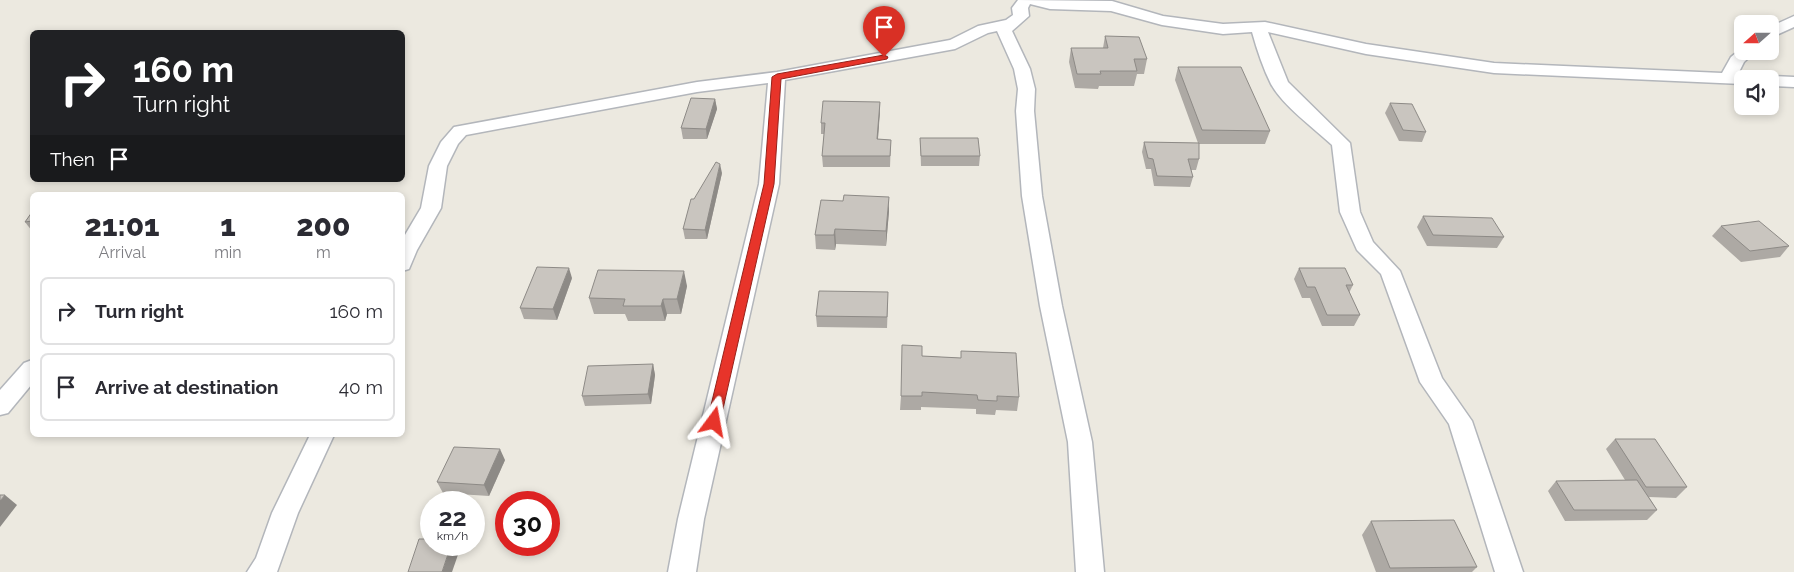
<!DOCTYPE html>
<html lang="en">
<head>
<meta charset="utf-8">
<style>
  :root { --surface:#fff; --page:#f7f7f7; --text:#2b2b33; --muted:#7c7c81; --line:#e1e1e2 }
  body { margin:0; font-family:Raleway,sans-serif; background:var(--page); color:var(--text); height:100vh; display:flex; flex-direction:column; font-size:19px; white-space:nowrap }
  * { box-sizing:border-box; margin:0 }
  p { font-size:16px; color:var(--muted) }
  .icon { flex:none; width:28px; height:28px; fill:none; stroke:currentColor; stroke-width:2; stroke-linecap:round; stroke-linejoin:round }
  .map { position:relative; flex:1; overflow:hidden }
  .sheet { position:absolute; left:30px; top:192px; width:375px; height:245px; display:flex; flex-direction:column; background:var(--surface); border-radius:8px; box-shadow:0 2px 8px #0003 }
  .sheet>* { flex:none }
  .banner { position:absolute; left:30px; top:30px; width:375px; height:152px; border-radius:8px; box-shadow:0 2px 8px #0003; background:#202124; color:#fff; overflow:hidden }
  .needle { width:32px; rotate:249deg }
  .tools { position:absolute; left:1734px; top:15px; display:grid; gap:10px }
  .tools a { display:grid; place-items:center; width:45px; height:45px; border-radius:8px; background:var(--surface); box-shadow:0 2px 8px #0003; font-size:25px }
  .speed { position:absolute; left:420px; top:491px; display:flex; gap:10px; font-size:25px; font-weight:700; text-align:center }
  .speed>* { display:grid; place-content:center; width:65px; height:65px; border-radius:50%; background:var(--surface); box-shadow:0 2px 8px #0003; line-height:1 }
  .speed small { font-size:12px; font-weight:400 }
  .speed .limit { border:8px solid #d22; background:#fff; color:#111 }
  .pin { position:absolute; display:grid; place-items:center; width:42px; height:42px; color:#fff; margin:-51px -21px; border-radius:50% 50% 50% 0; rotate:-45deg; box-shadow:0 0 5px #0007 }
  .pin .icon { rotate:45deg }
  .me { position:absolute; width:55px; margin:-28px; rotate:13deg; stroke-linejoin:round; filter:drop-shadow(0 0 4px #0008) }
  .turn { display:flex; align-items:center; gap:18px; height:105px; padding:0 20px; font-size:22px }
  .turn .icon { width:65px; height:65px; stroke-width:2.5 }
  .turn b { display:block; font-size:35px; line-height:42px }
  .then { display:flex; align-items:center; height:48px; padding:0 20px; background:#0003; gap:10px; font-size:19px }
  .eta { display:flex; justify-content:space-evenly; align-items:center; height:85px; text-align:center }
  .eta b { font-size:30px; font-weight:800; line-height:35px }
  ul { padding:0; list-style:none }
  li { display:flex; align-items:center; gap:15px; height:68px; margin:0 10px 8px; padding:0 10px; border:2px solid var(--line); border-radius:8px }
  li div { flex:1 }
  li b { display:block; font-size:19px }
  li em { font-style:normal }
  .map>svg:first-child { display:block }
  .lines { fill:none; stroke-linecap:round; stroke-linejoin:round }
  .minor-casing { stroke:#b3b6bb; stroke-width:3 }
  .minor { fill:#fff; fill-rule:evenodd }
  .wall { fill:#ada9a4 }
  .shaded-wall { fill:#8d8a86 }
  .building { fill:#c9c5bf; stroke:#8d8a86 }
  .route { fill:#e7342a; stroke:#96221b }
</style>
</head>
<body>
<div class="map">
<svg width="1794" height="572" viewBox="0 0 1794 572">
  <rect width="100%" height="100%" fill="#ece9e0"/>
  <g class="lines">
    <defs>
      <g id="minor">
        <path d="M 1018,0 L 1112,1 L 1163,16 L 1223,24 L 1265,22 L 1366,44 L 1494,63 L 1722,73 L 1731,57 L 1742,48 L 1742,51 L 1756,51 L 1744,62 L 1738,74 L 1748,75 L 1750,79 L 1742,79 L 1742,84 L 1494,73 L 1366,54 L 1268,32 L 1288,82 L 1350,143 L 1360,212 L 1373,242 L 1400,271 L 1442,378 L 1472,421 L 1523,572 L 1495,572 L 1449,424 L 1420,382 L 1381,274 L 1357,250 L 1340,212 L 1332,145 C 1314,128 1283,106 1271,84 C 1263,68 1257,50 1252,32 L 1223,34 L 1162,25 L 1111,11 L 1050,9 L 1030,4 L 1028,8 L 1029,16 L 1012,31 L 1030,69 L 1035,89 L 1034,111 L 1042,196 L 1062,306 L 1092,442 L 1104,572 L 1076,572 L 1068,442 L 1040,306 L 1022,196 L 1016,111 L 1018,89 L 1014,69 L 997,31 L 988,33 L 955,49 L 785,80 L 779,184 L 704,519 L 696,572 L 668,572 L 678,519 L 759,184 L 768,83 L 697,92 L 466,135 L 458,144 L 447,166 L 441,208 L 417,250 L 409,269 L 402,271 L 402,240 L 421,208 L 429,166 L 441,142 L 454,127 L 697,82 L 777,72 L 950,40 L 978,26 L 1006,20 L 1013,15 L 1012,8 Z"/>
        <path d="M 1794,16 L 1794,27 L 1770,38 L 1770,27 Z"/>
        <path d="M 1770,76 L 1794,77 L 1794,87 L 1770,86 L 1770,79 L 1763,79 Z"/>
        <path d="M 32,360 L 32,384 L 8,413 L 0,415 L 0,390 L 24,363 Z"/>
        <path d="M 310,435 L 334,435 L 298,513 L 277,572 L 247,572 L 256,558 L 272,513 Z"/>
      </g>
    </defs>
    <use href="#minor" class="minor-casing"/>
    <use href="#minor" class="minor"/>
  </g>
  <g class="wall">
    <path d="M 1105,36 L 1147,59 L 1144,74 L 1137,74 L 1134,86 L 1099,86 L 1098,89 L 1075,88 L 1069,62 L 1071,48 L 1103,48 Z"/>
    <path d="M 1178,67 L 1270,131 L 1265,144 L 1199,144 L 1199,159 L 1196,170 L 1191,170 L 1193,177 L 1190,187 L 1154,186 L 1151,169 L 1146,169 L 1142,152 L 1144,142 L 1198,143 L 1175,80 Z"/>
    <path d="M 715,99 L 717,109 L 707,139 L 683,139 L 681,128 Z"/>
    <path d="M 880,102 L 878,139 L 891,140 L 890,167 L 823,167 L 822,156 L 824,134 L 821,134 L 821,123 Z"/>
    <path d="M 1390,103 L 1426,132 L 1422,142 L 1399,141 L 1385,113 Z"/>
    <path d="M 920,138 L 980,156 L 979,166 L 921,166 Z"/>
    <path d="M 722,173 L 707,239 L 685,239 L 683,229 L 694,199 Z"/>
    <path d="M 889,211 L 886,246 L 836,244 L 835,250 L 816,249 L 815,235 Z"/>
    <path d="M 32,212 L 32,231 L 25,222 Z"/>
    <path d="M 1423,216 L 1504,237 L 1497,248 L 1427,246 L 1417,227 Z"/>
    <path d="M 1721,226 L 1789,246 L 1780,257 L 1741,262 L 1712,236 Z"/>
    <path d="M 1299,268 L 1353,285 L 1349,293 L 1360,315 L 1354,326 L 1322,326 L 1310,298 L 1302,298 L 1294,279 Z"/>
    <path d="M 572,278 L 557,320 L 524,319 L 520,308 Z"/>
    <path d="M 687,286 L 681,314 L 667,314 L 665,321 L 628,321 L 625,314 L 594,314 L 589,298 Z"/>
    <path d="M 888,303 L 887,328 L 817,327 L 816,316 Z"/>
    <path d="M 961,351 L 1019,397 L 1017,411 L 996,410 L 995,415 L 976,414 L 976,409 L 921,407 L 921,410 L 900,410 L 901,396 L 922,356 L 961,358 Z"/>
    <path d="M 653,364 L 655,375 L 651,404 L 585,406 L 582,396 Z"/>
    <path d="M 1615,439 L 1687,487 L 1676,498 L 1649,497 L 1657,510 L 1647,520 L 1565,521 L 1548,491 L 1556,481 L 1625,480 L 1606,449 Z"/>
    <path d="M 505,460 L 489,496 L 443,493 L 437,482 Z"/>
    <path d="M 1371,521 L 1477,567 L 1472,572 L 1376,572 L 1362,535 Z"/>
  </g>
  <g class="shaded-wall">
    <path d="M 715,99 L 717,109 L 707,139 L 706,129 Z"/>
    <path d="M 880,102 L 880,112 L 877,150 L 877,139 Z"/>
    <path d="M 720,164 L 722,173 L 707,239 L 705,230 Z"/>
    <path d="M 889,197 L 889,211 L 886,246 L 886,231 Z"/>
    <path d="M 835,229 L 836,244 L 835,250 L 834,235 Z"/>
    <path d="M 569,268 L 572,278 L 557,320 L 553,309 Z"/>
    <path d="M 684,271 L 687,286 L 681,314 L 677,299 Z"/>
    <path d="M 663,299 L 667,314 L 665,321 L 661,306 Z"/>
    <path d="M 653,364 L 655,375 L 651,404 L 648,394 Z"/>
    <path d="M 500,449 L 505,460 L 489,496 L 484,485 Z"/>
    <path d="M 5,495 L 17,505 L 0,527 L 0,501 Z"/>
    <path d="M 451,545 L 457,545 L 460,549 L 452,572 L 442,572 Z"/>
  </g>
  <g class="building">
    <path d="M 1105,36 L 1139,37 L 1147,59 L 1134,59 L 1137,71 L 1100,71 L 1101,74 L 1077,74 L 1071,48 L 1108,48 Z"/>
    <path d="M 1178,67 L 1241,67 L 1270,131 L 1202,130 Z"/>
    <path d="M 691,98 L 715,99 L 706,129 L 681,128 Z"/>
    <path d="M 823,101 L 880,102 L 877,139 L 891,140 L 890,156 L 822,156 L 825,123 L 821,123 Z"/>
    <path d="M 1390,103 L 1412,104 L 1426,132 L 1403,130 Z"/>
    <path d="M 920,138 L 978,138 L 980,156 L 921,156 Z"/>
    <path d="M 1144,142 L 1199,143 L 1199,159 L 1188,159 L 1193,177 L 1157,176 L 1153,159 L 1148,158 Z"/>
    <path d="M 716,162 L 720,164 L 705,230 L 683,229 L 691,199 L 694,199 Z"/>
    <path d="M 97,193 L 95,195 L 74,195 Z"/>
    <path d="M 844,195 L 889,197 L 886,231 L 835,229 L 834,235 L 815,235 L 821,200 L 843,201 Z"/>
    <path d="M 32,212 L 32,221 L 25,222 Z"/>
    <path d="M 1423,216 L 1492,218 L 1504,237 L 1433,235 Z"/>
    <path d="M 1759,221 L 1789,246 L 1750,251 L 1721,226 Z"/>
    <path d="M 537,267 L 569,268 L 553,309 L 520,308 Z"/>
    <path d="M 1299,268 L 1345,268 L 1353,285 L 1346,285 L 1360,315 L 1327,315 L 1315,287 L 1307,287 Z"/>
    <path d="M 598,270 L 684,271 L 677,299 L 663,299 L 661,306 L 623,306 L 625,299 L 589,298 Z"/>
    <path d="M 819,291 L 888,292 L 887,317 L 816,316 Z"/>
    <path d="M 902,345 L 922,346 L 922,356 L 961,358 L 961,351 L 1016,353 L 1019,397 L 997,396 L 997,401 L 978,400 L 977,395 L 922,392 L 922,396 L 901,396 Z"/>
    <path d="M 653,364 L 648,394 L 582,396 L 588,366 Z"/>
    <path d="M 1615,439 L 1655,439 L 1687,487 L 1646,487 Z"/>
    <path d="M 454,447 L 500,449 L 484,485 L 437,482 Z"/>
    <path d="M 1637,480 L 1657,510 L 1574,510 L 1556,481 Z"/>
    <path d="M 0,495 L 5,495 L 0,501 Z"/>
    <path d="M 1454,520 L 1477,567 L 1390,568 L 1371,521 Z"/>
    <path d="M 419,539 L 431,539 L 431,545 L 451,545 L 442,572 L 408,572 Z"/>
  </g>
  <path class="route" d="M 884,55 L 888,57 L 887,59 L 781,79 L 774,184 L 720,422 L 718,425 L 714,427 L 709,425 L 707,422 L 764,184 L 772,77 L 777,74 Z"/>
</svg>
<div class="tools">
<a><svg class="needle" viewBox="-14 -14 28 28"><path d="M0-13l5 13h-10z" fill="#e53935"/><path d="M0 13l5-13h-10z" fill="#7c7c81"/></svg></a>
<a><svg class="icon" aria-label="sound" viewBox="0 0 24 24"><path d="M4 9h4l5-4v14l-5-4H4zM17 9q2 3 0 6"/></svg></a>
</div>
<div class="speed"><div>22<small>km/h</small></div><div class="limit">30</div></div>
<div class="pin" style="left:884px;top:57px;background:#d93025"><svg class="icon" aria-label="arrive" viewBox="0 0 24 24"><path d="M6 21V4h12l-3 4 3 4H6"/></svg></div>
<svg class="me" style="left:714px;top:422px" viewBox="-20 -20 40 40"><path d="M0-17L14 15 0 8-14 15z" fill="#e7342a" stroke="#fff" stroke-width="4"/></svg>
<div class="banner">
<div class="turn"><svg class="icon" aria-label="right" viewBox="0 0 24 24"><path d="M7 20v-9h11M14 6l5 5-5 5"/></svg><div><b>160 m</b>Turn right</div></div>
<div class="then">Then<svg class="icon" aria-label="arrive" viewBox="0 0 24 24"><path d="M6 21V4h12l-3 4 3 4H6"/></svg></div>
</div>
<section class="sheet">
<div class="eta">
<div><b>21:01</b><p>Arrival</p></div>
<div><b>1</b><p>min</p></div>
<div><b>200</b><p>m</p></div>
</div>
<ul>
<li><svg class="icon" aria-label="right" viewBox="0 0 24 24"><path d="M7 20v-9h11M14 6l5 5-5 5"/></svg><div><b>Turn right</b></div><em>160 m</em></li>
<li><svg class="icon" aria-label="arrive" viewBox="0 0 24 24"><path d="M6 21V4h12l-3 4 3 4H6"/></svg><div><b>Arrive at destination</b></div><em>40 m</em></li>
</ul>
</section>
</div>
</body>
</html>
